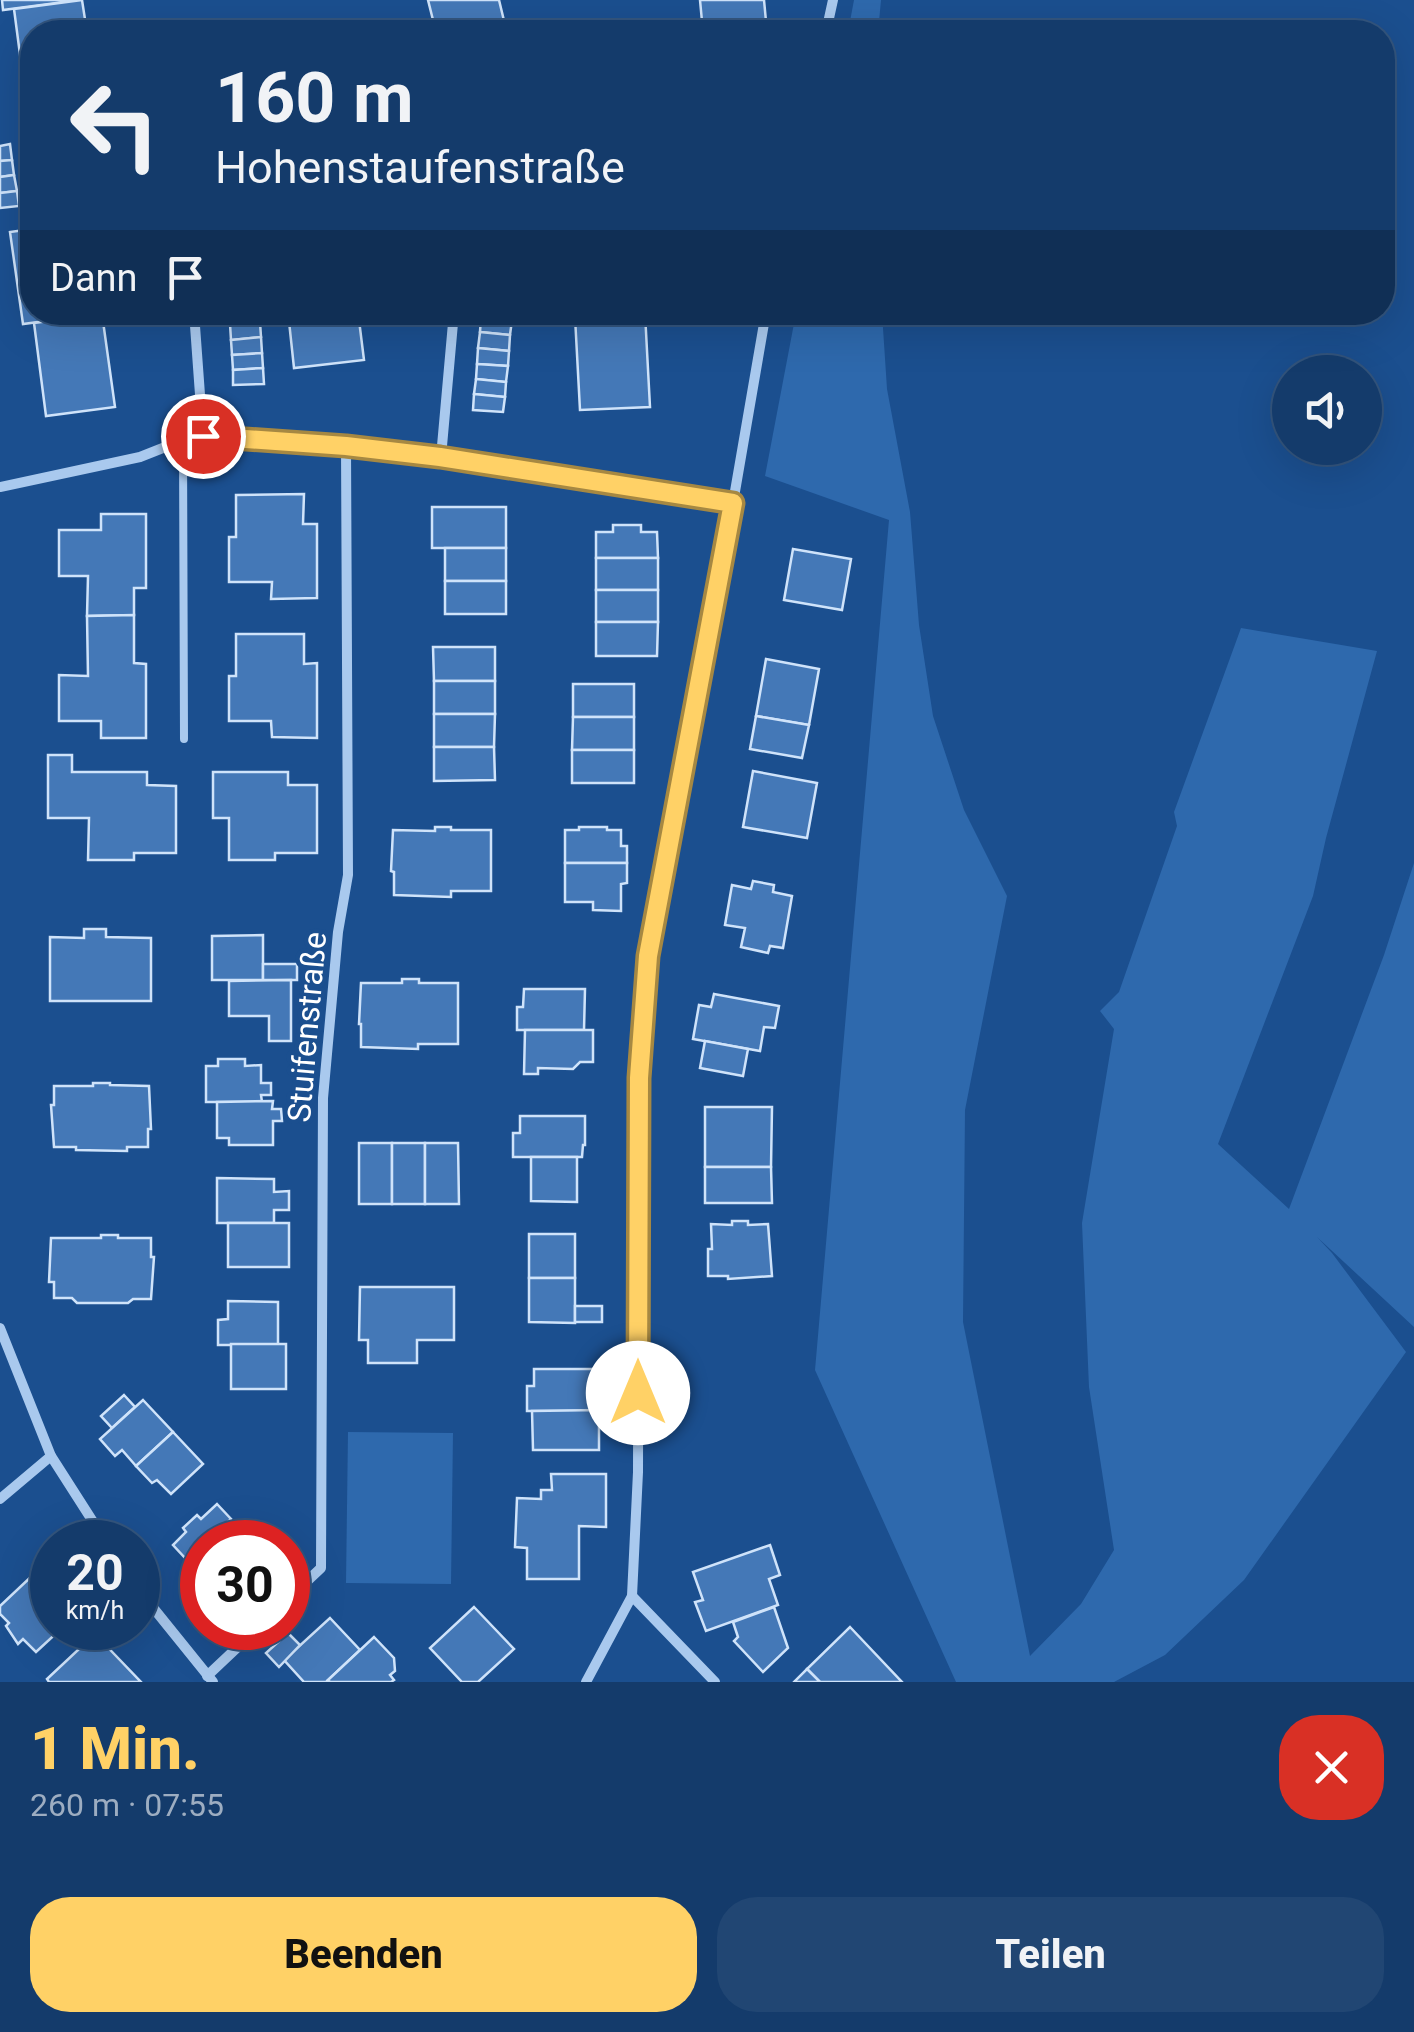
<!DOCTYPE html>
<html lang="de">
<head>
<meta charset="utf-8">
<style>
  :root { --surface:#143b6b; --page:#214673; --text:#f1f3f6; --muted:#9dadc1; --line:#33557e; --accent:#ffd166 }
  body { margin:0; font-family:Roboto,sans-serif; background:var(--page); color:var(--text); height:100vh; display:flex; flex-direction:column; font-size:38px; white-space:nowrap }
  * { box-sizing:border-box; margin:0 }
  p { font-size:32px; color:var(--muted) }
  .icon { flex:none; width:55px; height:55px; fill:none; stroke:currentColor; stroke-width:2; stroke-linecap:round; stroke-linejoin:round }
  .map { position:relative; height:1682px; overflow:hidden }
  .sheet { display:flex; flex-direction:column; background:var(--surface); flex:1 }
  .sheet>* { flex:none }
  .guide { position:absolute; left:20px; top:20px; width:1375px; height:305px; border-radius:40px; box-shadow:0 10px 40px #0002,0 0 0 2px var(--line); background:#143b6b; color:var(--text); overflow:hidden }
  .tools { position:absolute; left:1272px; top:355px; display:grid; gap:20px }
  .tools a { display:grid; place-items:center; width:110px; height:110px; border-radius:50%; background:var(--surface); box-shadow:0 10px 40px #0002,0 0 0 2px var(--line); font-size:50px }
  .speed { position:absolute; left:30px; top:1520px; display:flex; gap:20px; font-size:50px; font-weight:700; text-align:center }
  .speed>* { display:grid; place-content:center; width:130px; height:130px; border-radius:50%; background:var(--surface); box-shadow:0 10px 40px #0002,0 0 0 2px var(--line); line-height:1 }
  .speed small { font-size:25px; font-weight:400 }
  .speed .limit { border:15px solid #d22; background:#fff; color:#111 }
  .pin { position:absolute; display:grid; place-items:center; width:85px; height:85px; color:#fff; margin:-42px; border:5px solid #fff; border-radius:50%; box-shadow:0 2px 10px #0007 }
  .me { position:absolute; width:110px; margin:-55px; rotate:0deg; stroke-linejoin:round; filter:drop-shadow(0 0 8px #0008) }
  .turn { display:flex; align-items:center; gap:35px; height:210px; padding:0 30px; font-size:45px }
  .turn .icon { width:130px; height:130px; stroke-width:2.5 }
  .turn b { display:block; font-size:70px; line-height:85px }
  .then { display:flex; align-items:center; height:95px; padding:0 30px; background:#0003; gap:20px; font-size:38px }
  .round { display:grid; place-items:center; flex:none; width:105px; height:105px; border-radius:40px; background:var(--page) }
  .headline { display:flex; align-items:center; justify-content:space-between; height:170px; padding:0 30px }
  h1 { font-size:60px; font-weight:800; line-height:75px; color:var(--accent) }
  .button { display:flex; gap:20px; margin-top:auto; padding:20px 30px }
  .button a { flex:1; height:115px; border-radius:40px; background:var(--accent); color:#111; font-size:40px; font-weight:800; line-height:115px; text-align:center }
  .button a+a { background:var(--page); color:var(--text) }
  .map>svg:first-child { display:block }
  .green { fill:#2e69ad }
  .building { fill:#4478b7; stroke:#cfe3fa; stroke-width:2.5 }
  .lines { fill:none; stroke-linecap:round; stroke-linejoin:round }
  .service { stroke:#a9c9ee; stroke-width:8 }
  .minor { stroke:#a9c9ee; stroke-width:10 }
  .route-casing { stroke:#a68842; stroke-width:25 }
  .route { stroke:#ffd166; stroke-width:18 }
  .labels { text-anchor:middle; stroke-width:9; stroke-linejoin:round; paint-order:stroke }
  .street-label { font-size:32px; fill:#fff; stroke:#1b4f8f }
</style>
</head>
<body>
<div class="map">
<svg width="1414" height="1682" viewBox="0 0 1414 1682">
  <rect width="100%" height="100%" fill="#1b4f8f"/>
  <g class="green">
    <path d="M 854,0 L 881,0 L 878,32 L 848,32 Z"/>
    <path d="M 796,313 L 882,313 L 887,389 L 910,512 L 919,625 L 933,716 L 964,810 L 1007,896 L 965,1110 L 963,1322 L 1030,1656 L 1081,1604 L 1114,1550 L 1089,1387 L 1082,1223 L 1114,1029 L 1100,1011 L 1119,992 L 1177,826 L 1174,812 L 1241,628 L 1377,651 L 1326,838 L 1313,896 L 1218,1144 L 1289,1209 L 1384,955 L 1414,863 L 1414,1327 L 1317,1237 L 1332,1253 L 1406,1352 L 1244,1580 L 1165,1655 L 1114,1682 L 956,1682 L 815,1370 L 889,520 L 765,476 Z"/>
    <path d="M 348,1432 L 453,1433 L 451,1584 L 346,1583 Z"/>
  </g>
  <g class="building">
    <path d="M 2,0 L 72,0 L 72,1 L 3,10 Z"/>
    <path d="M 82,0 L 87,32 L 32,32 L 32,84 L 24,85 L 14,9 Z"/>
    <path d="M 428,0 L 499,0 L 506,29 L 489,32 L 436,32 Z"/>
    <path d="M 700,0 L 764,0 L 767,32 L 703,32 Z"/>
    <path d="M 10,144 L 12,160 L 0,161 L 0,146 Z"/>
    <path d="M 12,160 L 14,175 L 0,177 L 0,161 Z"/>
    <path d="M 14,175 L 17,191 L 0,193 L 0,177 Z"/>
    <path d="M 17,191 L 19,206 L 0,208 L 0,193 Z"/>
    <path d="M 32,229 L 32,312 L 91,312 L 91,315 L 23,324 L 10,232 Z"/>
    <path d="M 229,312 L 260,312 L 260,322 L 230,324 Z"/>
    <path d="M 288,312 L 358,312 L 364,360 L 294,368 Z"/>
    <path d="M 481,312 L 512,312 L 512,320 L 481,317 Z"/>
    <path d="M 564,312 L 633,312 L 633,314 L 564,318 Z"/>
    <path d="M 645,313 L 650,407 L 580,410 L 575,317 Z"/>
    <path d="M 102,314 L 115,407 L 46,416 L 34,323 Z"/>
    <path d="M 481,317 L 512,320 L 510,335 L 480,332 Z"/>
    <path d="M 260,322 L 261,337 L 231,340 L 230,324 Z"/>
    <path d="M 480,332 L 510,335 L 509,351 L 478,348 Z"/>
    <path d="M 261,337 L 262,353 L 232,355 L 231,340 Z"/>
    <path d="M 478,348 L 509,351 L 508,366 L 477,364 Z"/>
    <path d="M 262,353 L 263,368 L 233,370 L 232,355 Z"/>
    <path d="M 477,364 L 508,366 L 506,382 L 476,379 Z"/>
    <path d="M 263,368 L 264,384 L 233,385 L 233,370 Z"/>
    <path d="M 476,379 L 506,382 L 505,397 L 474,394 Z"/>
    <path d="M 474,394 L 505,397 L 503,412 L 473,410 Z"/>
    <path d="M 304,494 L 303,524 L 317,524 L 317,598 L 271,599 L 272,582 L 229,582 L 229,537 L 236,537 L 236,495 Z"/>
    <rect x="432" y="507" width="74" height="41"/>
    <path d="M 101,514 L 146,514 L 146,588 L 134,588 L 134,615 L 87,616 L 88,576 L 59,576 L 59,530 L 101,530 Z"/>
    <path d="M 613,525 L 641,525 L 641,532 L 657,532 L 658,558 L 596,558 L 596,532 L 613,532 Z"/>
    <rect x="445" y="548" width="61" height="33"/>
    <path d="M 793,549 L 851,559 L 842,610 L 784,600 Z"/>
    <rect x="596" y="558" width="62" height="32"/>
    <rect x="445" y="581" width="61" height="33"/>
    <rect x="596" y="590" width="62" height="32"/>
    <path d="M 134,615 L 134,663 L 146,664 L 146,738 L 101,738 L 101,721 L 59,721 L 59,675 L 88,676 L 87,616 Z"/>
    <path d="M 596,622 L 658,622 L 657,656 L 596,656 Z"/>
    <path d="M 236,634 L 304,634 L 304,664 L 317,663 L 317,738 L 272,737 L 271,721 L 229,721 L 229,676 L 236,676 Z"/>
    <path d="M 433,647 L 495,647 L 495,681 L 434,681 Z"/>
    <path d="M 766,659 L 819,669 L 809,725 L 756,716 Z"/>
    <rect x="434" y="681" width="61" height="33"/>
    <rect x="573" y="684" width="61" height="33"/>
    <path d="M 434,714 L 495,714 L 494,747 L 434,747 Z"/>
    <path d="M 756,716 L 809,725 L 802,758 L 750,749 Z"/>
    <path d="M 573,717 L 634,717 L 634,750 L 572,750 Z"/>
    <path d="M 434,747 L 494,747 L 495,780 L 434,781 Z"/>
    <rect x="572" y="750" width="62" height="33"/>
    <path d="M 48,755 L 72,755 L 72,772 L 147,772 L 147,785 L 176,786 L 176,853 L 134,853 L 134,860 L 88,860 L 89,818 L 48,818 Z"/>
    <path d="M 753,771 L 817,783 L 807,838 L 743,827 Z"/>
    <path d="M 213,772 L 288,772 L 288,785 L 317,785 L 317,853 L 275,853 L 275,860 L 229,860 L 229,818 L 213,818 Z"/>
    <path d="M 435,827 L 451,827 L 451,830 L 491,830 L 491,891 L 451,891 L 451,897 L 394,895 L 394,872 L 391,871 L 393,830 L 435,831 Z"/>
    <path d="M 579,827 L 607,827 L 607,830 L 621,830 L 621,846 L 627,846 L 627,863 L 565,863 L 565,830 L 579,830 Z"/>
    <path d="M 565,863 L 627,863 L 627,883 L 621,884 L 621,911 L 593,910 L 593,902 L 565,902 Z"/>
    <path d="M 753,881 L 774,885 L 773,892 L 792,896 L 783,948 L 770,946 L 768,953 L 741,947 L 745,928 L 725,925 L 732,885 L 751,889 Z"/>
    <path d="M 84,929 L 106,929 L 106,937 L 151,938 L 151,1001 L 50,1001 L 50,937 L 84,938 Z"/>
    <path d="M 263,935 L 263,980 L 212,980 L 212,936 Z"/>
    <rect x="263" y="964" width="34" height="16"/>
    <path d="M 402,979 L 419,979 L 419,983 L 458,983 L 458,1044 L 418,1044 L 418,1049 L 361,1047 L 361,1024 L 359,1024 L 361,983 L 402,983 Z"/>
    <path d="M 291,980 L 291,1041 L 269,1041 L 269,1016 L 229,1016 L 229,981 Z"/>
    <path d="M 524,989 L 585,989 L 584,1030 L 517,1030 L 517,1007 L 523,1007 Z"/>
    <path d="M 714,994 L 779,1006 L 775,1028 L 764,1027 L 760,1051 L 693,1039 L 699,1005 L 711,1007 Z"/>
    <path d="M 525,1030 L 593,1030 L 593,1062 L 580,1062 L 573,1069 L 538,1068 L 538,1074 L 524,1074 Z"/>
    <path d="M 705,1041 L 748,1049 L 743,1076 L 700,1068 Z"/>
    <path d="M 218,1059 L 245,1059 L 245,1066 L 261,1065 L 261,1083 L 271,1083 L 271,1095 L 261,1095 L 262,1102 L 206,1102 L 206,1066 L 218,1066 Z"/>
    <path d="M 93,1083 L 110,1083 L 110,1085 L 149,1086 L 151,1129 L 148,1129 L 148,1147 L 127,1147 L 127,1151 L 76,1150 L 76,1147 L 54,1147 L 51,1105 L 54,1105 L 54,1086 L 93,1086 Z"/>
    <path d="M 273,1101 L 272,1109 L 281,1109 L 282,1121 L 273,1121 L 273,1145 L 229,1145 L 229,1138 L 217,1138 L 217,1102 Z"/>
    <path d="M 705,1107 L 772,1107 L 771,1167 L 705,1167 Z"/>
    <path d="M 520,1116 L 585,1116 L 585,1145 L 583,1145 L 582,1157 L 513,1157 L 513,1133 L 520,1133 Z"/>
    <rect x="359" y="1143" width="33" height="61"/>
    <rect x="392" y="1143" width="33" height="61"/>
    <path d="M 425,1143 L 458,1143 L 459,1204 L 425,1204 Z"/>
    <path d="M 531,1157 L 577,1157 L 577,1202 L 531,1201 Z"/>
    <path d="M 705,1167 L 771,1167 L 772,1203 L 705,1203 Z"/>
    <path d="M 217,1178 L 274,1179 L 274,1192 L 289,1191 L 289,1210 L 274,1210 L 274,1223 L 217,1223 Z"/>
    <path d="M 732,1221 L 748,1221 L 748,1225 L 768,1224 L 772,1276 L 728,1279 L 728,1276 L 708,1276 L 708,1249 L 712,1249 L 711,1224 L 732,1225 Z"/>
    <rect x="228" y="1223" width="61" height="44"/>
    <rect x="529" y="1234" width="46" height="44"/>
    <path d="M 101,1235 L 118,1235 L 118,1238 L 151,1238 L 151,1257 L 154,1257 L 151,1299 L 133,1299 L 128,1303 L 77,1303 L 72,1298 L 54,1298 L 54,1282 L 49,1282 L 51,1238 L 101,1238 Z"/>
    <path d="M 529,1278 L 575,1278 L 575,1323 L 529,1322 Z"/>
    <path d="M 360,1287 L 454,1287 L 454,1340 L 417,1340 L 417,1363 L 368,1363 L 368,1340 L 359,1340 Z"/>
    <path d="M 228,1301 L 278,1302 L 278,1345 L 218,1345 L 218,1320 L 228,1319 Z"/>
    <rect x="575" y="1306" width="27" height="16"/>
    <rect x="231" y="1344" width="55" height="45"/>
    <path d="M 534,1369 L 597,1369 L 598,1411 L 527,1411 L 527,1386 L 534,1386 Z"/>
    <path d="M 124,1395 L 135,1407 L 112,1428 L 101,1416 Z"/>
    <path d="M 143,1400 L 173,1432 L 136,1466 L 122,1450 L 115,1456 L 100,1439 Z"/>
    <path d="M 599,1410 L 599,1450 L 533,1450 L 532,1411 Z"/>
    <path d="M 173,1432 L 203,1464 L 171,1494 L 157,1480 L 152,1483 L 136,1466 Z"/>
    <path d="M 551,1474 L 606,1474 L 606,1527 L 579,1526 L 579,1579 L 527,1579 L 527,1548 L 515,1547 L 517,1498 L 541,1499 L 541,1490 L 552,1490 Z"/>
    <path d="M 217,1504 L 231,1519 L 228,1522 L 240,1534 L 232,1542 L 202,1542 L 202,1570 L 199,1573 L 173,1545 L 186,1532 L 183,1528 L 197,1515 L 201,1519 Z"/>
    <path d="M 246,1530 L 257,1542 L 232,1542 L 240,1534 Z"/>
    <path d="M 770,1545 L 780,1575 L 769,1579 L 778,1605 L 706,1631 L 695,1602 L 703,1600 L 693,1572 Z"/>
    <path d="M 52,1557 L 52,1628 L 62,1628 L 36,1652 L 23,1639 L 18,1644 L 6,1626 L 9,1623 L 0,1614 L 0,1606 Z"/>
    <path d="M 474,1607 L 514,1649 L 478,1682 L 462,1682 L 430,1648 Z"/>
    <path d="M 774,1607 L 788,1648 L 763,1672 L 734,1641 L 738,1637 L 733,1622 Z"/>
    <path d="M 330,1618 L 360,1650 L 326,1682 L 304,1682 L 284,1660 Z"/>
    <path d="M 850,1627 L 902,1682 L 820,1682 L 807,1669 Z"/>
    <path d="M 288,1633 L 300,1645 L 279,1667 L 266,1653 Z"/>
    <path d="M 95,1634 L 141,1682 L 49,1682 L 47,1679 Z"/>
    <path d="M 374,1637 L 394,1658 L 395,1671 L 390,1675 L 394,1680 L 391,1682 L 330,1682 L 328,1680 Z"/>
    <path d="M 807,1669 L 820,1682 L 794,1682 Z"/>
  </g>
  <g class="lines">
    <path class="service" d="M 183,440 L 184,739"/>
    <g class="minor">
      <path d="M 826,32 L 833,0"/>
      <path d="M 194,312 L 203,436"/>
      <path d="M 441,457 L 454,312"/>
      <path d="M 0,487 L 140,457 L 183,440 L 203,436 L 346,446 L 441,457 L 733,503"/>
      <path d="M 0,1328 L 51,1456 L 106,1542"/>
      <path d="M 0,1499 L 51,1456"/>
      <path d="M 138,1589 L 213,1682"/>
      <path d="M 632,1596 L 715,1682"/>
      <path d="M 288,1599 L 321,1568 L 323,1098 L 338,932 L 348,875 L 346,446"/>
      <path d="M 207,1676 L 258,1628"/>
      <path d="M 586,1682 L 632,1596 L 638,1472 L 639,1078 L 648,956 L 733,503 L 766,312"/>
    </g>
  </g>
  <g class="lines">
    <defs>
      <path id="route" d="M 203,436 L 346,446 L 440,457 L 733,503 L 648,956 L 639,1078 L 638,1393"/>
    </defs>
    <use href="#route" class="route-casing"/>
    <use href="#route" class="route"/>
  </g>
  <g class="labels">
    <g class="street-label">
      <text transform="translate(307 1027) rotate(-85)" y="11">Stuifenstraße</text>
    </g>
  </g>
</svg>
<div class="tools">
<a><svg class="icon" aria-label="sound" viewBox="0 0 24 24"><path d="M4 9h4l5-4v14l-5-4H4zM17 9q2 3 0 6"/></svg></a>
</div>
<div class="speed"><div>20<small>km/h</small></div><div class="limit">30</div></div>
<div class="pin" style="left:203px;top:436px;background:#d93025"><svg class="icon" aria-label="arrive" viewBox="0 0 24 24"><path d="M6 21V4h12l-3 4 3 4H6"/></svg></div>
<svg class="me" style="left:638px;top:1393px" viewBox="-20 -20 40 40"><circle r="19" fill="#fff"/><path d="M0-13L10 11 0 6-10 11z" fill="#ffd166"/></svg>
<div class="guide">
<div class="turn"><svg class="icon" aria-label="left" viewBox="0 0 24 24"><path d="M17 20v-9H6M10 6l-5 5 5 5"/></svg><div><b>160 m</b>Hohenstaufenstraße</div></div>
<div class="then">Dann<svg class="icon" aria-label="arrive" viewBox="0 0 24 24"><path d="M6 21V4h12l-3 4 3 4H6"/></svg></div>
</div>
</div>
<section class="sheet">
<div class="headline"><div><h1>1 Min.</h1><p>260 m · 07:55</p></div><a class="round" style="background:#d93025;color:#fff"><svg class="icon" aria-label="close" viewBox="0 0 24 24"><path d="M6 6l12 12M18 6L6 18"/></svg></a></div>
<div class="button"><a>Beenden</a><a>Teilen</a></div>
</section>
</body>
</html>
